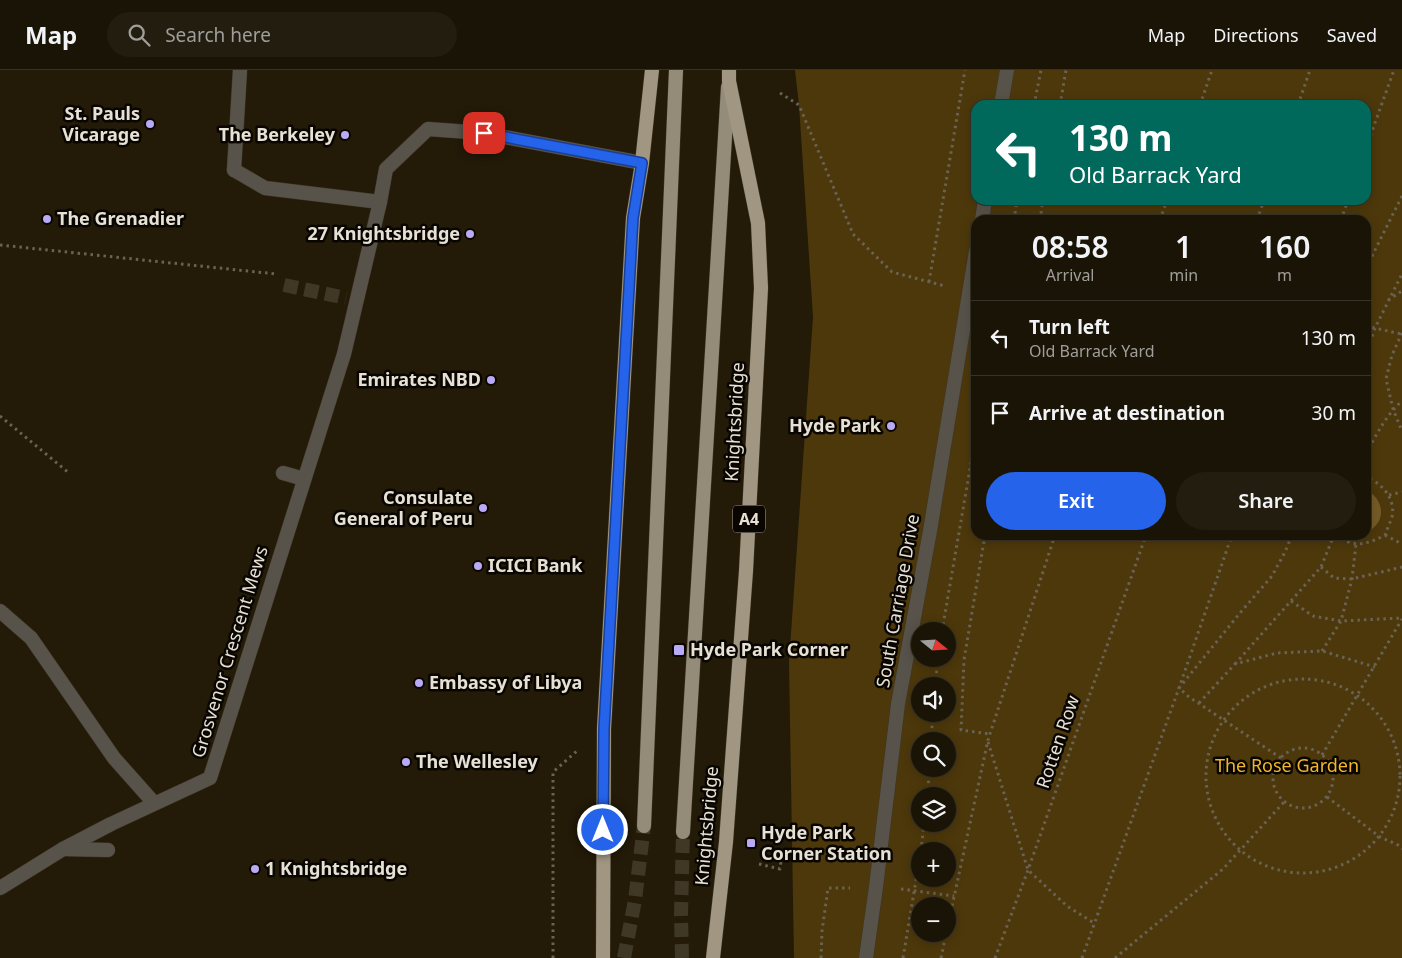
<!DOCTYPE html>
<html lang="en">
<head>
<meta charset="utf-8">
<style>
  :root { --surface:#1a1406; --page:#231d10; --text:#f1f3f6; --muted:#9f9e9b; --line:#383328; --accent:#2563eb }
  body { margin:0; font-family:"Noto Sans",sans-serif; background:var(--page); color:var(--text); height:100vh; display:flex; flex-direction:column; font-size:19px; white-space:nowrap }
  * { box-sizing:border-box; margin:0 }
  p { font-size:16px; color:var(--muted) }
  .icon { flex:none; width:28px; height:28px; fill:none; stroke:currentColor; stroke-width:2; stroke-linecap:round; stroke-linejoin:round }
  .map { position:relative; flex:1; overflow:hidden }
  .sheet { position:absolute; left:971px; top:145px; width:400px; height:325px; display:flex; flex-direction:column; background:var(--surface); border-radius:15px; box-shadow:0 2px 12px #0003,0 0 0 1px var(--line) }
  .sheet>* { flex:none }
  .top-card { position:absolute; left:971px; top:30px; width:400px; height:105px; border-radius:15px; box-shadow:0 2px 12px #0003,0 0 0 1px var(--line); background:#00695c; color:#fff; overflow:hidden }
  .needle { width:32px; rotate:108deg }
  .fabs { position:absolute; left:911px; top:552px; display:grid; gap:10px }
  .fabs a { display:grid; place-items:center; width:45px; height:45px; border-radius:50%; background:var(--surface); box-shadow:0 2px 12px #0003,0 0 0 1px var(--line); font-size:25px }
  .pin { position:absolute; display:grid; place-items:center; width:42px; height:42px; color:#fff; margin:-21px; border-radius:10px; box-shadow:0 2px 8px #0006 }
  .me { position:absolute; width:55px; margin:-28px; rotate:0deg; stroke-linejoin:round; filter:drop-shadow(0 0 4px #0008) }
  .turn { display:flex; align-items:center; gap:18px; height:105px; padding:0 15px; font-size:22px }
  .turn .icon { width:65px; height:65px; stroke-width:2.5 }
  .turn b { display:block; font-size:35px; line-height:42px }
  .eta { display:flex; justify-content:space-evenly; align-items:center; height:85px; text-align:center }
  .eta b { font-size:30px; font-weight:600; line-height:35px }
  .primary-button { display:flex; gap:10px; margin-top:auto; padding:10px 15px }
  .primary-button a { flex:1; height:58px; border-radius:30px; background:var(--accent); color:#fff; font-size:20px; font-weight:600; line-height:58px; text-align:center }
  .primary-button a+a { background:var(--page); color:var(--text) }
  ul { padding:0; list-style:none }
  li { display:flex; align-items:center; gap:15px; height:75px; padding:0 15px; border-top:1px solid var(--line) }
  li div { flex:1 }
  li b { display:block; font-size:19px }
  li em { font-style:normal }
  header { display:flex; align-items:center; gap:30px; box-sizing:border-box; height:70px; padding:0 25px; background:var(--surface); border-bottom:1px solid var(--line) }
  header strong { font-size:24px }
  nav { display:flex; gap:28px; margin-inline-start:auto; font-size:18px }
  .search { width:350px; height:45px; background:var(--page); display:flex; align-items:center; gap:12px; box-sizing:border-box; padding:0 18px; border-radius:28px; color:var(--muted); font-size:19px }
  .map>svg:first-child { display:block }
  .green { fill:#4d380b; fill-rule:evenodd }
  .water { fill:#745b28 }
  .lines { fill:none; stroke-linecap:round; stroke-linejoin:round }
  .minor-tunnel { stroke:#403827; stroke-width:14; stroke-dasharray:14 7; stroke-linecap:butt }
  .primary-tunnel { stroke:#403827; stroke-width:14; stroke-dasharray:14 7; stroke-linecap:butt }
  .service-casing { stroke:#3e3625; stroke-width:15 }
  .minor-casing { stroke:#3e3625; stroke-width:15 }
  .primary-casing { stroke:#3e3625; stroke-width:15 }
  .trunk-casing { stroke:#3e3625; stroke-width:15 }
  .path { stroke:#6a6253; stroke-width:3; stroke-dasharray:2.5 4; stroke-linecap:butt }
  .service { stroke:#58534a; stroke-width:14 }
  .minor { stroke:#58534a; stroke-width:14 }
  .primary { stroke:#948b79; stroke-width:14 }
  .trunk { stroke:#a09682; stroke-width:14 }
  .route-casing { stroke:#184099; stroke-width:12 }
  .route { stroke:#2563eb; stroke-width:9 }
  .poi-dot { fill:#baaaf6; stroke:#090602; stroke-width:2 }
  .labels { text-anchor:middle; stroke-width:5; stroke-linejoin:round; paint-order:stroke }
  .shield { fill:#090602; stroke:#a49f96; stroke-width:1 }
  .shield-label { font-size:16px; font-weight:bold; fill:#e7e1d5 }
  .poi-label { font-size:18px; font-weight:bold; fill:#e7e1d5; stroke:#090602; text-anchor:start }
  .street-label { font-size:18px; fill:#e7e1d5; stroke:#090602 }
  .park-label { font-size:18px; fill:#f1b62a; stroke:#090602 }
</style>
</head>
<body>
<header>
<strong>Map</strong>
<div class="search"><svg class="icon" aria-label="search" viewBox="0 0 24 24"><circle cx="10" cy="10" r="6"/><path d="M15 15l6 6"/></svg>Search here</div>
<nav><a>Map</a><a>Directions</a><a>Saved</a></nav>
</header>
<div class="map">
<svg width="1402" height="888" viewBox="0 0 1402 888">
  <rect width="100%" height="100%" fill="#231a08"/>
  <path class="green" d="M 795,0 L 1402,0 L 1402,888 L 794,888 L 789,592 L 813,247 L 799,35 ZM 976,35 L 1366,35 L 1366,130 L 976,130 ZM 976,150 L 1366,150 L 1366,465 L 976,465 ZM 920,561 L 948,561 L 948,589 L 920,589 ZM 920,616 L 948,616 L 948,644 L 920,644 ZM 920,671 L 948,671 L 948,699 L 920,699 ZM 920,726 L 948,726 L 948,754 L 920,754 ZM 920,781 L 948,781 L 948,809 L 920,809 ZM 920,836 L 948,836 L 948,864 L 920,864 Z"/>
  <path class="water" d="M 1366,420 C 1385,429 1387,454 1366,462 Z"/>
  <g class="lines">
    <path class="minor-tunnel" d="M 284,215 L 346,228"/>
    <g class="primary-tunnel">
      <path d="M 624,888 L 635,830 L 644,756"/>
      <path d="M 682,888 L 681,845 L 683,762"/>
    </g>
    <defs>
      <g id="service">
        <path d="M 234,100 L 265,118 L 380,132 L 386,99 L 428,59 L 483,63 L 642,93"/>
        <path d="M 63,779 L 108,780"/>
      </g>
      <g id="minor">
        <path d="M 1001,35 L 1007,0"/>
        <path d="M 234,100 L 240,0"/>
        <path d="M 982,150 L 985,130"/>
        <path d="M 283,403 L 304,409"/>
        <path d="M 0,541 L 31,568 L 114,688 L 154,733"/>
        <path d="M 0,818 L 63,779 L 111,754 L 210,708 L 344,284 L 380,132"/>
        <path d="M 866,888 L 876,817 L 898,634 L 930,461 L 976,181"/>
      </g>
      <g id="primary">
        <path d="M 644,756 L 676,0"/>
        <path d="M 683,762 L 728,17"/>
      </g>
      <g id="trunk">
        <path d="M 603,888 L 604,659 L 633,148 L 642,93 L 652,0"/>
        <path d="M 713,888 L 726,772 L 746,501 L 761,218 L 758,153 L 729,11 L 729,0"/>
      </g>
    </defs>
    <use href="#service" class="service-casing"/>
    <use href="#minor" class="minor-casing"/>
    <use href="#primary" class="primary-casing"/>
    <use href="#trunk" class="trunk-casing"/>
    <g class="path">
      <path d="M 780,23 L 799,35 L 853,164 L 892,202 L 945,216"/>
      <path d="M 1034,35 L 1041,0"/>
      <path d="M 1060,35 L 1066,0"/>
      <path d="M 1200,35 L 1212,0"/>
      <path d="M 1298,35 L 1310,0"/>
      <path d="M 1366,78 L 1394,0"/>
      <path d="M 1014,150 L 1017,130"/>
      <path d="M 1040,150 L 1043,130"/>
      <path d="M 1160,150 L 1167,130"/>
      <path d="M 1257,150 L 1264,130"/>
      <path d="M 1341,150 L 1348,130"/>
      <path d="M 0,175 L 276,204"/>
      <path d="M 1366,198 L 1402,126"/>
      <path d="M 929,212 L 965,0"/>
      <path d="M 1388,230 L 1402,221"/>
      <path d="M 1366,256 L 1401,264"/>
      <path d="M 1402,263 L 1392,285 L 1386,309 L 1393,339 L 1402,361"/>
      <path d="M 1366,285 L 1375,258 L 1402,204"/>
      <path d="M 0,346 L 69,403"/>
      <path d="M 1366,384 C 1376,365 1386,345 1402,331"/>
      <path d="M 1389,425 L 1402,422"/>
      <path d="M 985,465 L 964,590 L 961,660 L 990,664"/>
      <path d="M 1336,465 C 1353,478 1367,475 1385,465 C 1387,459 1390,453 1392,447 C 1396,429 1382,413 1366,407"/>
      <path d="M 1385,465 L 1402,474"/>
      <path d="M 1321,497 L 1334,508 L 1352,509 L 1402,497"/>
      <path d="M 1291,531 L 1313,546 L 1341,551 L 1402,548"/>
      <path d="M 942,561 L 976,364"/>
      <path d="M 1322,581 L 1341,551 L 1352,509 L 1356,474"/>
      <path d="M 1235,594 L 1321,497 L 1334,465"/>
      <circle cx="1303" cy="706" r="97"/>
      <path d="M 935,616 L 938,589"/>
      <path d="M 1199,633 L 1235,594 L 1277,583 L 1322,581 L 1375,597"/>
      <path d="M 931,671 L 933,644"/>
      <path d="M 988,672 L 1028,800 L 1067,836 L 1094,853"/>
      <circle cx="1303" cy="708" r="30"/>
      <path d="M 1322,685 L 1402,549"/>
      <path d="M 1281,688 L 1189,627 L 1179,618 L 1240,543 L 1272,506 L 1285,482 L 1292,465"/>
      <path d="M 927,726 L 930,699"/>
      <path d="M 1327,727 L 1380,767 L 1398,775 L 1402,779"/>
      <path d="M 921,781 L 924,754"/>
      <path d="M 759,794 L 780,799 L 782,782"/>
      <path d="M 901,819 L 954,826"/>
      <path d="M 948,855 L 988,670 L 1055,465"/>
      <path d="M 553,888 L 553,702 L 578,680"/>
      <path d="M 821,888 L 822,861 L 828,818 L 850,818"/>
      <path d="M 903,888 L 920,786"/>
      <path d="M 941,888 L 946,864"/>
      <path d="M 995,888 L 1028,800 L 1146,465"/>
      <path d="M 1082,888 L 1179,618 L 1232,465"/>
      <path d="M 1115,888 L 1223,799 L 1284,732"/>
    </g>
    <use href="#service" class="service"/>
    <use href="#minor" class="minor"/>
    <use href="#primary" class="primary"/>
    <use href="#trunk" class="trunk"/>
  </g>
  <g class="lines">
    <defs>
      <path id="route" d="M 484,63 L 642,93 L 633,148 L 604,659 L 603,760"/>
    </defs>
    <use href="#route" class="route-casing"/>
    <use href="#route" class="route"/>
  </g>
  <g class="poi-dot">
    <circle cx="150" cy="54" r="5"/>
    <circle cx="345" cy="65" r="5"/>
    <circle cx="47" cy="149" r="5"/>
    <circle cx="470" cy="164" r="5"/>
    <circle cx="491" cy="310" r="5"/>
    <circle cx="891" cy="356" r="5"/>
    <circle cx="483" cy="438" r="5"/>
    <circle cx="478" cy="496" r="5"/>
    <rect x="673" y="574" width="12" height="12" rx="2.5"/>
    <circle cx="419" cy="613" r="5"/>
    <circle cx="406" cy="692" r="5"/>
    <rect x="746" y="768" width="10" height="10" rx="2.5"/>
    <circle cx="255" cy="799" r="5"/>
  </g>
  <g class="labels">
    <rect class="shield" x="733" y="435.5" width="32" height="27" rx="4"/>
    <g class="shield-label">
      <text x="749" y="455">A4</text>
    </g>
    <g class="poi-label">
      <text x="140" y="50" text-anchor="end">St. Pauls<tspan x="140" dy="21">Vicarage</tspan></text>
      <text x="335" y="71" text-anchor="end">The Berkeley</text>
      <text x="57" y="155">The Grenadier</text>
      <text x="460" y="170" text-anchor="end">27 Knightsbridge</text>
      <text x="481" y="316" text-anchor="end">Emirates NBD</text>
      <text x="881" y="362" text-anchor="end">Hyde Park</text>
      <text x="473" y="434" text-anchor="end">Consulate<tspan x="473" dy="21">General of Peru</tspan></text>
      <text x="488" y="502">ICICI Bank</text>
      <text x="690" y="586">Hyde Park Corner</text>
      <text x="429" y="619">Embassy of Libya</text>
      <text x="416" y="698">The Wellesley</text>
      <text x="761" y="769">Hyde Park<tspan x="761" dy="21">Corner Station</tspan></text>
      <text x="265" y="805">1 Knightsbridge</text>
    </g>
    <g class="street-label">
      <text transform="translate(735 352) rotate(-87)" y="6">Knightsbridge</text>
      <text transform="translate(898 531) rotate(-80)" y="6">South Carriage Drive</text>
      <text transform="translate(230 582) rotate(-73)" y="6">Grosvenor Crescent Mews</text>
      <text transform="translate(1058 672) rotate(-71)" y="6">Rotten Row</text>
      <text transform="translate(707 756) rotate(-85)" y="6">Knightsbridge</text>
    </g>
    <g class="park-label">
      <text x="1287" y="702">The Rose Garden</text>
    </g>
  </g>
</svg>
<div class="fabs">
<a><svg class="needle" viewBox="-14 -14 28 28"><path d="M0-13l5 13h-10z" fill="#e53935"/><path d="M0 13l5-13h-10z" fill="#9f9e9b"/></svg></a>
<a><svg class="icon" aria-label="sound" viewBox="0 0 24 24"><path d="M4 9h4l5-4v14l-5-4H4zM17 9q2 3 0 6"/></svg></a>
<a><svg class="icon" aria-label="search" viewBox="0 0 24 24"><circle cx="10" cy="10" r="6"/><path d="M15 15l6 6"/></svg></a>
<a><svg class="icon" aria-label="layers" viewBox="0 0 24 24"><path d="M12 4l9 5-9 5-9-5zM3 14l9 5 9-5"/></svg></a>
<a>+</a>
<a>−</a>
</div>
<div class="pin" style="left:484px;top:63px;background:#d93025"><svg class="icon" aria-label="arrive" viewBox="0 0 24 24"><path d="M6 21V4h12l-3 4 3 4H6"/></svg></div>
<svg class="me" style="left:603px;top:760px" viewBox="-20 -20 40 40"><circle r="17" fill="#2563eb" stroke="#fff" stroke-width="3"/><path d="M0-11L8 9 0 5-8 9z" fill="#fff"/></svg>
<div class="top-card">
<div class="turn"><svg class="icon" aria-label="left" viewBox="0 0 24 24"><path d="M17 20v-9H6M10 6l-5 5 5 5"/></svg><div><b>130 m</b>Old Barrack Yard</div></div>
</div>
<section class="sheet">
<div class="eta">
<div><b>08:58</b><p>Arrival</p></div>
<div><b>1</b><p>min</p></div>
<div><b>160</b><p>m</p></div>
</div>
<ul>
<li><svg class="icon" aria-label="left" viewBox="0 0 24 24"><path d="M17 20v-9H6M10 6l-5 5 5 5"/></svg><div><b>Turn left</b><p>Old Barrack Yard</p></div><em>130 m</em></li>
<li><svg class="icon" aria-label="arrive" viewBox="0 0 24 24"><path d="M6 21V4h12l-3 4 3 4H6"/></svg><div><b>Arrive at destination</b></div><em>30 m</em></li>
</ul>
<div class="primary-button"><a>Exit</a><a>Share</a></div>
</section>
</div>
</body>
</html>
